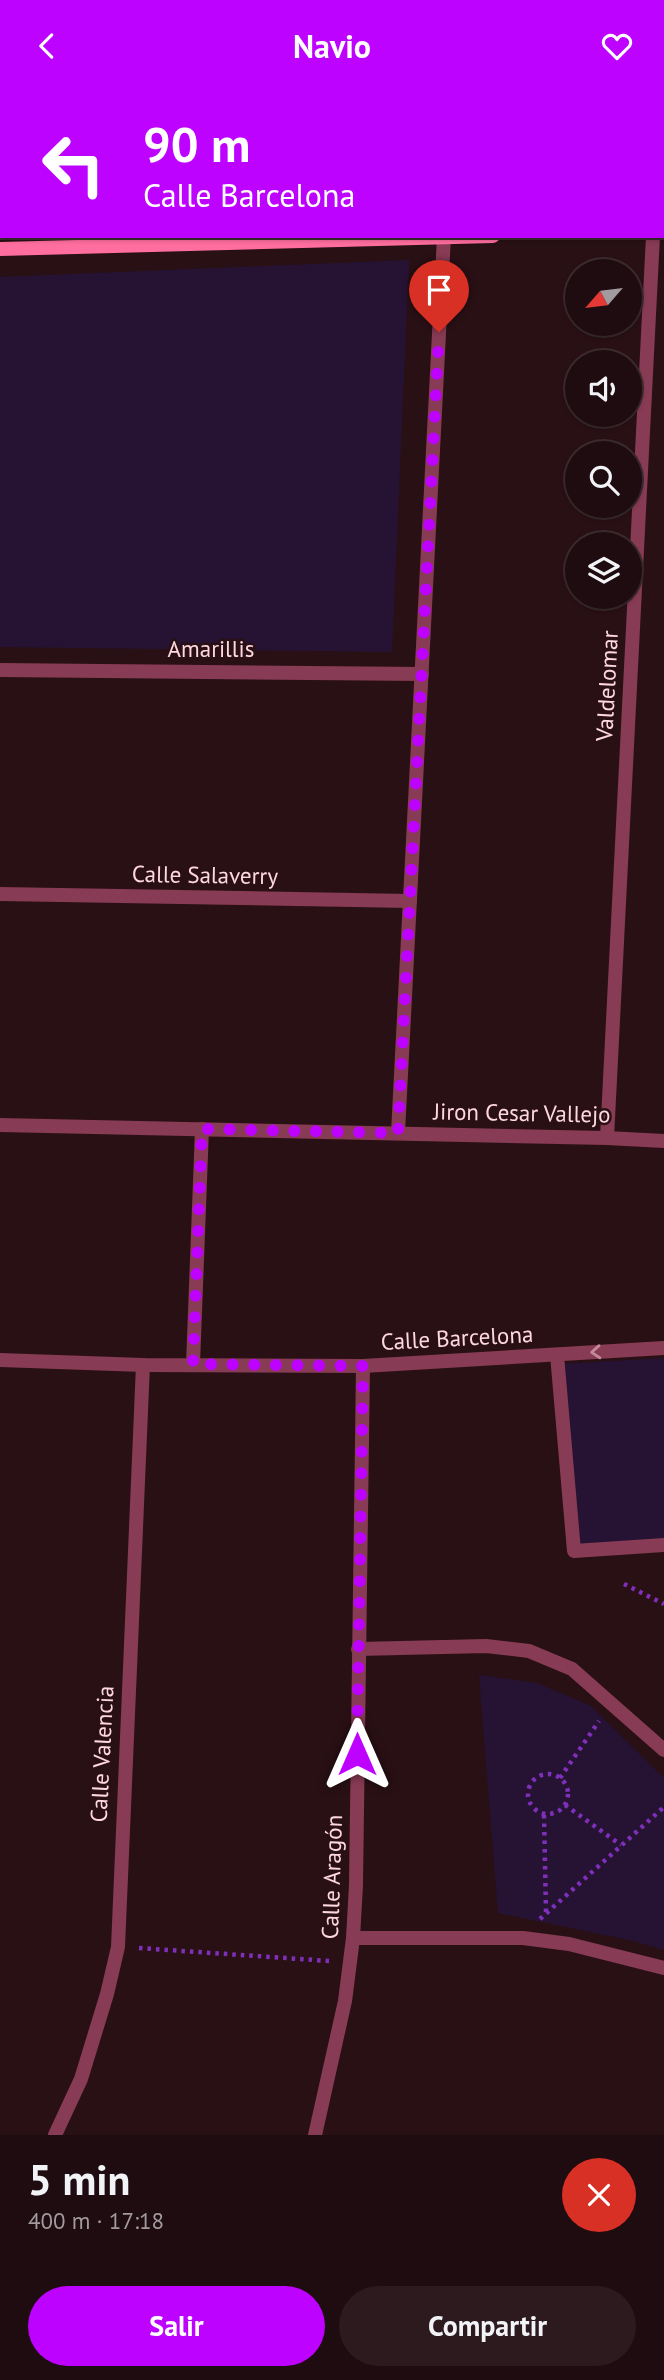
<!DOCTYPE html>
<html lang="es">
<head>
<meta charset="utf-8">
<style>
  :root { --surface:#1f0c10; --page:#2c1a1e; --text:#f1f3f6; --muted:#a19b9f; --line:#3c2c30; --accent:#bd03ff }
  body { margin:0; font-family:"PT Sans",sans-serif; background:var(--page); color:var(--text); height:100vh; display:flex; flex-direction:column; font-size:26px; white-space:nowrap }
  * { box-sizing:border-box; margin:0 }
  p { font-size:23px; color:var(--muted) }
  .icon { flex:none; width:38px; height:38px; fill:none; stroke:currentColor; stroke-width:2; stroke-linecap:round; stroke-linejoin:round }
  .map { position:relative; height:2044px; overflow:hidden }
  .panel { display:flex; flex-direction:column; background:var(--surface); flex:1 }
  .panel>* { flex:none }
  .hud { position:absolute; left:0px; top:0px; width:665px; height:147px; box-shadow:0 2px 5px #0004,0 0 0 2px var(--line); background:#bd03ff; color:#fff; overflow:hidden }
  .needle { width:46px; rotate:242deg }
  .controls { position:absolute; left:565px; top:168px; display:grid; gap:14px }
  .controls a { display:grid; place-items:center; width:77px; height:77px; border-radius:50%; background:var(--surface); box-shadow:0 2px 5px #0004,0 0 0 2px var(--line); font-size:35px }
  .pin { position:absolute; display:grid; place-items:center; width:60px; height:60px; color:#fff; margin:-72px -30px; border-radius:50% 50% 50% 0; rotate:-45deg; box-shadow:0 0 7px #0007 }
  .pin .icon { rotate:45deg }
  .me { position:absolute; width:77px; margin:-38px; rotate:0deg; stroke-linejoin:round; filter:drop-shadow(0 0 5px #0008) }
  .turn { display:flex; align-items:center; gap:24px; height:147px; padding:0 28px; font-size:32px }
  .turn .icon { width:91px; height:91px; stroke-width:2.5 }
  .turn b { display:block; font-size:49px; line-height:60px }
  .round { display:grid; place-items:center; flex:none; width:74px; height:74px; border-radius:37px; background:var(--page) }
  .overview { display:flex; align-items:center; justify-content:space-between; height:119px; padding:0 28px }
  h1 { font-size:42px; font-weight:600; line-height:52px }
  .button { display:flex; gap:14px; margin-top:auto; padding:14px 28px }
  .button a { flex:1; height:80px; border-radius:42px; background:var(--accent); color:#fff; font-size:28px; font-weight:600; line-height:80px; text-align:center }
  .button a+a { background:var(--page); color:var(--text) }
  header { display:flex; justify-content:space-between; align-items:center; height:91px; padding:0 28px; background:var(--accent); color:#fff; font-size:32px; font-weight:600 }
  .map>svg:first-child { display:block }
  .green { fill:#261333 }
  .lines { fill:none; stroke-linecap:round; stroke-linejoin:round }
  .path { stroke:#802fbb; stroke-width:4.5; stroke-dasharray:3.5 5; stroke-linecap:butt }
  .street { stroke:#883b54; stroke-width:14 }
  .secondary { stroke:#ff6e9f; stroke-width:14 }
  .oneway { stroke:#c4899a }
  .route { stroke:#bd03ff; stroke-width:12; stroke-dasharray:0 21.6 }
  .labels { text-anchor:middle; stroke-width:5; stroke-linejoin:round; paint-order:stroke }
  .street-label { font-size:23px; fill:#ffd7e1; stroke:#291015 }
</style>
</head>
<body>
<header><svg class="icon" aria-label="back" viewBox="0 0 24 24"><path d="M15 5l-7 7 7 7"/></svg>Navio<svg class="icon" aria-label="heart" viewBox="0 0 24 24"><path d="M12 20l-8-8c-3-5 5-10 8-4 3-6 11-1 8 4z"/></svg></header>
<div class="map">
<svg width="664" height="2044" viewBox="0 0 664 2044">
  <rect width="100%" height="100%" fill="#291015"/>
  <g class="green">
    <path d="M 409,169 L 392,561 L 0,556 L 0,186 Z"/>
    <path d="M 664,1267 L 664,1451 L 577,1457 L 561,1273 Z"/>
    <path d="M 479,1584 L 537,1592 L 591,1615 L 664,1687 L 664,1859 L 629,1849 L 498,1822 Z"/>
  </g>
  <g class="lines">
    <g class="path">
      <path d="M 624,1493 L 664,1513"/>
      <circle cx="548" cy="1703" r="20"/>
      <path d="M 560,1687 L 599,1630"/>
      <path d="M 565,1714 L 621,1754"/>
      <path d="M 544,1724 L 546,1821"/>
      <path d="M 540,1828 L 664,1716"/>
      <path d="M 139,1857 L 329,1870"/>
    </g>
    <g class="street">
      <path d="M 25,0 L 25,2"/>
      <path d="M 599,2 L 599,0"/>
      <path d="M 0,579 L 422,583"/>
      <path d="M 0,803 L 410,810"/>
      <path d="M 0,1034 L 607,1047 L 664,1050"/>
      <path d="M 398,1042 L 444,145"/>
      <path d="M 607,1047 L 653,145"/>
      <path d="M 557,1264 L 574,1460 L 664,1454"/>
      <path d="M 0,1269 L 143,1274 L 363,1275 L 664,1257"/>
      <path d="M 193,1273 L 202,1038"/>
      <path d="M 358,1558 L 486,1555 L 529,1560 L 572,1578 L 664,1659"/>
      <path d="M 353,1847 L 523,1847 L 569,1853 L 664,1877"/>
      <path d="M 55,2044 L 81,1988 L 107,1903 L 118,1856 L 143,1274"/>
      <path d="M 315,2044 L 345,1910 L 353,1847 L 356,1794 L 363,1275"/>
    </g>
    <g class="secondary">
      <path d="M 663,93 L 664,93"/>
      <path d="M 0,112 L 2,112"/>
      <path d="M 663,141 L 664,141"/>
      <path d="M 0,158 L 493,145"/>
    </g>
  </g>
  <defs><path id="oneway-chevron" d="M-2-3.5L2.5 0L-2 3.5" fill="none" stroke-width="1.6" stroke-linecap="round" stroke-linejoin="round" transform="scale(1.75)"/></defs>
  <use class="oneway" href="#oneway-chevron" transform="translate(596 1261) rotate(176)"/>
  <g class="lines">
    <path class="route" d="M 357,1663 L 363,1275 L 193,1273 L 202,1038 L 398,1042 L 439,241"/>
  </g>
  <g class="labels">
    <g class="street-label">
      <text x="211" y="566">Amarillis</text>
      <text transform="translate(607 595) rotate(-87)" y="8">Valdelomar</text>
      <text transform="translate(205 784) rotate(1)" y="8">Calle Salaverry</text>
      <text transform="translate(522 1022) rotate(1)" y="8">Jiron Cesar Vallejo</text>
      <text transform="translate(457 1247) rotate(-3)" y="8">Calle Barcelona</text>
      <text transform="translate(102 1663) rotate(-87)" y="8">Calle Valencia</text>
      <text transform="translate(332 1786) rotate(-88)" y="8">Calle Aragón</text>
    </g>
  </g>
</svg>
<div class="controls">
<a><svg class="needle" viewBox="-14 -14 28 28"><path d="M0-13l5 13h-10z" fill="#e53935"/><path d="M0 13l5-13h-10z" fill="#a19b9f"/></svg></a>
<a><svg class="icon" aria-label="sound" viewBox="0 0 24 24"><path d="M4 9h4l5-4v14l-5-4H4zM17 9q2 3 0 6"/></svg></a>
<a><svg class="icon" aria-label="search" viewBox="0 0 24 24"><circle cx="10" cy="10" r="6"/><path d="M15 15l6 6"/></svg></a>
<a><svg class="icon" aria-label="layers" viewBox="0 0 24 24"><path d="M12 4l9 5-9 5-9-5zM3 14l9 5 9-5"/></svg></a>
</div>
<div class="pin" style="left:439px;top:241px;background:#d93025"><svg class="icon" aria-label="arrive" viewBox="0 0 24 24"><path d="M6 21V4h12l-3 4 3 4H6"/></svg></div>
<svg class="me" style="left:357px;top:1663px" viewBox="-20 -20 40 40"><path d="M0-17L14 15 0 8-14 15z" fill="#bd03ff" stroke="#fff" stroke-width="4"/></svg>
<div class="hud">
<div class="turn"><svg class="icon" aria-label="left" viewBox="0 0 24 24"><path d="M17 20v-9H6M10 6l-5 5 5 5"/></svg><div><b>90 m</b>Calle Barcelona</div></div>
</div>
</div>
<section class="panel">
<div class="overview"><div><h1>5 min</h1><p>400 m · 17:18</p></div><a class="round" style="background:#d93025;color:#fff"><svg class="icon" aria-label="close" viewBox="0 0 24 24"><path d="M6 6l12 12M18 6L6 18"/></svg></a></div>
<div class="button"><a>Salir</a><a>Compartir</a></div>
</section>
</body>
</html>
